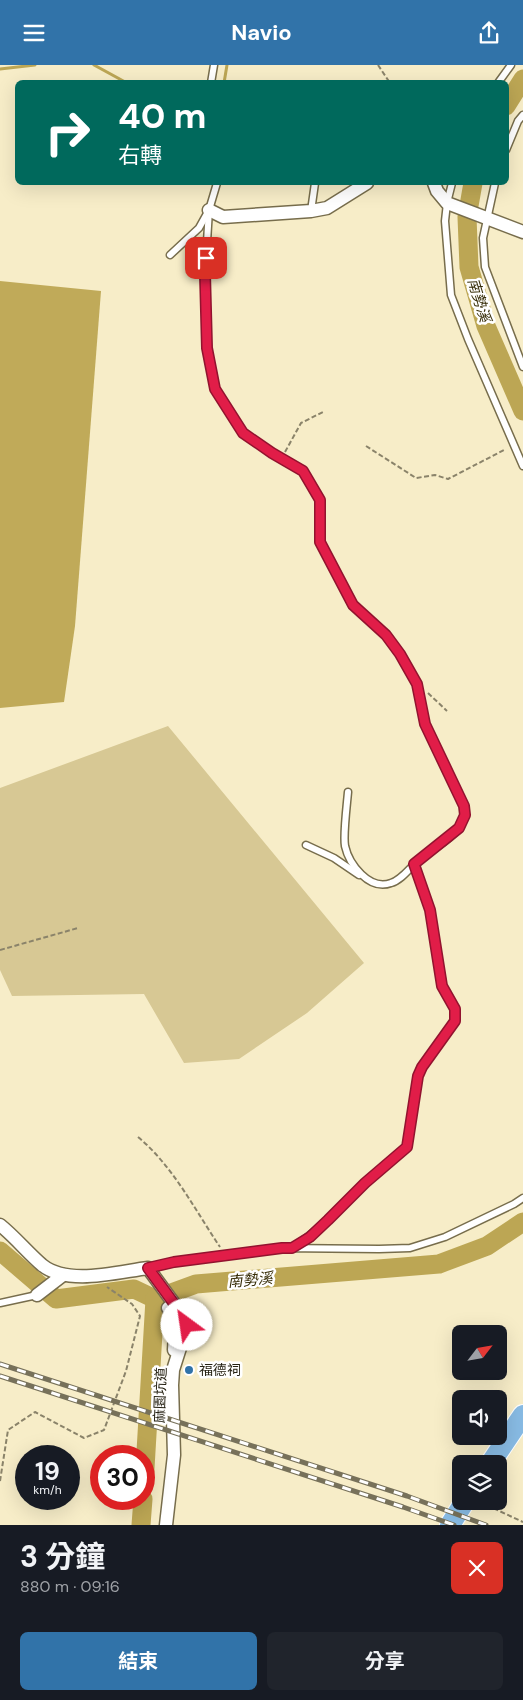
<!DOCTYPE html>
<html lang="zh-TW">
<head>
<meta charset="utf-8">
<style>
  :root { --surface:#171b24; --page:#20242c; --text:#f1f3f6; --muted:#9ea1a6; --accent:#3173a9 }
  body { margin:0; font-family:"DM Sans","Noto Sans TC",sans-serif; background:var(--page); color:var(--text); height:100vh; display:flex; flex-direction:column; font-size:19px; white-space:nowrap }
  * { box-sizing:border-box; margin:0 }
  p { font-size:16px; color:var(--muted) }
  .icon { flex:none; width:28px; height:28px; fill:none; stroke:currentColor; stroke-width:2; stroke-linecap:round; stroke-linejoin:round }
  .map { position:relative; height:1460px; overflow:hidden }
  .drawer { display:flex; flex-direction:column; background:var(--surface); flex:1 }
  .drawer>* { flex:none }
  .top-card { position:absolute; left:15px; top:15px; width:494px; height:105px; border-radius:8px; box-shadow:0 5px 20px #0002; background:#00695c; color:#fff; overflow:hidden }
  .needle { width:32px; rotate:59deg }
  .tools { position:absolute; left:452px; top:1260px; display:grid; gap:10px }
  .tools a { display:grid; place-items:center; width:55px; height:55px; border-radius:8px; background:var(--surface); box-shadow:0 5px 20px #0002; font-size:25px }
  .speed { position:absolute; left:15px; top:1380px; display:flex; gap:10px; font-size:25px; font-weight:700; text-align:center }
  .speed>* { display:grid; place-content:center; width:65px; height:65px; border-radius:50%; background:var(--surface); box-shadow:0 5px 20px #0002; line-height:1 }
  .speed small { font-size:12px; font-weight:400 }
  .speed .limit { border:8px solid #d22; background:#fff; color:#111 }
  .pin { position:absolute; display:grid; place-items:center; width:42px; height:42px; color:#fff; margin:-21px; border-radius:10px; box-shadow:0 2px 8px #0006 }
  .me { position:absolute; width:55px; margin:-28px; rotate:329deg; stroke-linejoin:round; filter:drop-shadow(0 0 4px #0008) }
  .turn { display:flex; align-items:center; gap:18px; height:105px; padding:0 20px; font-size:22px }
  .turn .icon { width:65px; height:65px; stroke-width:2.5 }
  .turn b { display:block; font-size:35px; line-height:42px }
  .round { display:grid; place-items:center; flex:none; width:52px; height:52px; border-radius:8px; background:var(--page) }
  .overview { display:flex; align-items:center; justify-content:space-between; height:85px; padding:0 20px }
  h1 { font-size:30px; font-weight:700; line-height:38px }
  .button { display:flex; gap:10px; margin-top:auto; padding:10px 20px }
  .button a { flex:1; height:58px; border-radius:8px; background:var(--accent); color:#fff; font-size:20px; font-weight:700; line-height:58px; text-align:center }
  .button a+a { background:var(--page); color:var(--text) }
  header { display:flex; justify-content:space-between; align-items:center; height:65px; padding:0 20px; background:var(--accent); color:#fff; font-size:22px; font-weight:700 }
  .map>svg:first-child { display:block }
  .green { fill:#d7c894 }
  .forest { fill:#c0aa59 }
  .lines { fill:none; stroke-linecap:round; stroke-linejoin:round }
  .stream { stroke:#bca654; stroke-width:3 }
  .river { stroke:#bca654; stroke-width:19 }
  .lane-casing { stroke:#776d4c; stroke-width:9 }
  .street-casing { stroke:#776d4c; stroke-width:15 }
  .primary-casing { stroke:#fff; stroke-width:22 }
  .path { stroke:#8a836a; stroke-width:2; stroke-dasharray:5 2.5; stroke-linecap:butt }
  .lane { stroke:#fff; stroke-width:6 }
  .street { stroke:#fff; stroke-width:12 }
  .primary { stroke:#88bbe4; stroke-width:20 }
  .rail-casing { stroke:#77715a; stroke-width:5 }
  .rail { stroke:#fff; stroke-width:3; stroke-dasharray:9; stroke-linecap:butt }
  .route-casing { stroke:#92132f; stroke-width:12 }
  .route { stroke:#e11d48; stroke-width:9 }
  .poi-dot { fill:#3173a9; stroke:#fff; stroke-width:2 }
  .labels { text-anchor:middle; stroke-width:5; stroke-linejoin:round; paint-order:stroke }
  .poi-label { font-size:14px; fill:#262214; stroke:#fff; text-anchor:start }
  .street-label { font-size:14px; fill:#262214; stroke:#fff }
  .water-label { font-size:15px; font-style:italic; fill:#372d08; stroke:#fff }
</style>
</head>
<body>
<header><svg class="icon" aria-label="menu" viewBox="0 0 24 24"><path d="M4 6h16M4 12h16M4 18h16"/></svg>Navio<svg class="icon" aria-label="share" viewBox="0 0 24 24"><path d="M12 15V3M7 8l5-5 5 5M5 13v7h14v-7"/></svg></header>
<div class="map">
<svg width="523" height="1460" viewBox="0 0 523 1460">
  <rect width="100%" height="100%" fill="#f7edc8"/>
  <path class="green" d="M 168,661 L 364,898 L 307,948 L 239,994 L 184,998 L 144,929 L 12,931 L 0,905 L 0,723 Z"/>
  <path class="forest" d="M 0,216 L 101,226 L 75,561 L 64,637 L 0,643 Z"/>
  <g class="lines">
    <g class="stream">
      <path d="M 94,0 L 127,18"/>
      <path d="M 0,4 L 35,0"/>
      <path d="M 224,18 L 227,0"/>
    </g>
    <g class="river">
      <path d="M 506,41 L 523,14"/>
      <path d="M 473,118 L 467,152 L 469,202 L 486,261 L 523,346"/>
      <path d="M 0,1186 L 56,1234 L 134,1224 L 155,1234"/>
      <path d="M 144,1420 L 155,1234 L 196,1219 L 439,1199 L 487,1181 L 523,1157"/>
      <path d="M 141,1460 L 143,1434"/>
    </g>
    <defs>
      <g id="lane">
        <path d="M 211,18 L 214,0"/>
        <path d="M 498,18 L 511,0"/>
        <path d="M 506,85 L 518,56 L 523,50"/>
        <path d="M 452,118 L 447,138 L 445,156 L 451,230 L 468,274 L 523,401"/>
        <path d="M 495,118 L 483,173 L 485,202 L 523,302"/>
        <path d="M 209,145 L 205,209 L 207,283 L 215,324 L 243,368 L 272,388 L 303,406 L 320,435 L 320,477 L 353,540 L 386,570 L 400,589 L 417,619 L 425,659 L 464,741 C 465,749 464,756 459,763 C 450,776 432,784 420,794 C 411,801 402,815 391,818 C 369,826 349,799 345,781 C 343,770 347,739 348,727"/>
        <path d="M 311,146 L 315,118"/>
        <path d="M 170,190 L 199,163 L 209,145 L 217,118"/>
        <path d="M 306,780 L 334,793 L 359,810"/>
        <path d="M 292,1183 C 320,1165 341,1141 365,1118 C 379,1106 393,1094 407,1082 L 418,1011 L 422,1002 L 455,956 L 456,950 L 455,944 L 443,921 L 430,845 L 414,799"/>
        <path d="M 148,1203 L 174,1197 L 281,1183 L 379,1184 L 410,1183 L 445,1172 L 514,1139 L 523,1133"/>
        <path d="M 0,1238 L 37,1230"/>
      </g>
      <g id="street">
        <path d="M 434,118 L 437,126 L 447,138 L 523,167"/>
        <path d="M 209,145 L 223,152 L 311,146 L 327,143 L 367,118"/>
        <path d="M 0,1160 C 15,1172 27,1187 42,1200 C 68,1221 117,1207 148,1203 L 186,1255 L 187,1261 L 173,1305 L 172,1320 L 174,1390 L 166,1460"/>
        <path d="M 37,1230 L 63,1210"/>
        <path d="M 168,1243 L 176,1254 L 174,1285"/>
      </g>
      <g id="primary">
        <path d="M 490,1399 L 523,1350"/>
        <path d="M 450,1460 L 465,1436"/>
      </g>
    </defs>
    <use href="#lane" class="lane-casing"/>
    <use href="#street" class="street-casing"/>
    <use href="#primary" class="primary-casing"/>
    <g class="path">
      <path d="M 378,0 L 390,18"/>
      <path d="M 366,381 L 416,413 L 435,410 L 448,414 L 506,384"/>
      <path d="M 285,387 L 301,358 L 323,347"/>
      <path d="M 428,628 L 447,646"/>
      <path d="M 0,885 L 78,863"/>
      <path d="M 138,1072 C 173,1101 195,1145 220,1182"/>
      <path d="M 0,1416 L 8,1365 L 35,1347 L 84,1373 L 104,1365 L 126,1306 L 140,1251 L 132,1239 L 107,1222"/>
      <path d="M 480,1437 L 523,1457"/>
    </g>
    <use href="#lane" class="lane"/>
    <use href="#street" class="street"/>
    <use href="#primary" class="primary"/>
    <defs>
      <g id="rail">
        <path d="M 0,1299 L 407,1431 L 486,1460"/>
        <path d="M 0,1311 L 403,1442 L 454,1460"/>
      </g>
    </defs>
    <use href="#rail" class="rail-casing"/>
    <use href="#rail" class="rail"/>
  </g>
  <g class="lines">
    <defs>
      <path id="route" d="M 187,1260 L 186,1255 L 148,1203 L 174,1197 L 282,1183 L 292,1183 L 310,1172 L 328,1155 L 365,1118 L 407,1082 L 418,1011 L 422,1002 L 455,956 L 455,944 L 442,921 L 430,845 L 414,799 L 459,763 L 465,750 L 464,741 L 425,659 L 417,619 L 400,589 L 386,570 L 353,540 L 320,477 L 320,435 L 303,406 L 272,388 L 243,368 L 215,324 L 207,283 L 205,209 L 206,193"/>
    </defs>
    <use href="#route" class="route-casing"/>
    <use href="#route" class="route"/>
  </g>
  <circle class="poi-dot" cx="189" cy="1305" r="5"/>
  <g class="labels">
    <g class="poi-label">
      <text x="199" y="1310">福德祠</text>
    </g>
    <g class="street-label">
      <text transform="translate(160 1330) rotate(-88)" y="5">麻園坑道</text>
    </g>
    <g class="water-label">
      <text transform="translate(479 235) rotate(73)" y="5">南勢溪</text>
      <text transform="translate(250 1215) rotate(-5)" y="5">南勢溪</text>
    </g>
  </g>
</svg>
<div class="tools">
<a><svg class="needle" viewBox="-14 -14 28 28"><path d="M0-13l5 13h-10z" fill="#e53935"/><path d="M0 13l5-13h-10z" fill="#9ea1a6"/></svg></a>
<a><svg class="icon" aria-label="sound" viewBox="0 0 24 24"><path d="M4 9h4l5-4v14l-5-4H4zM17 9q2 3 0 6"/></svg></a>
<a><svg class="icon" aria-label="layers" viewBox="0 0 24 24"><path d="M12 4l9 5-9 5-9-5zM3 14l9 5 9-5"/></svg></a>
</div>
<div class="speed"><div>19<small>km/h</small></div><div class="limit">30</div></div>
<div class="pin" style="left:206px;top:193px;background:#d93025"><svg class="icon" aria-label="arrive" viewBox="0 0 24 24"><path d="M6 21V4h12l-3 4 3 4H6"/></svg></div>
<svg class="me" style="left:187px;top:1260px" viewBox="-20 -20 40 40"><circle r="19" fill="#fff"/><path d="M0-13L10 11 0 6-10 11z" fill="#e11d48"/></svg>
<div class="top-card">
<div class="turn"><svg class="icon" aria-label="right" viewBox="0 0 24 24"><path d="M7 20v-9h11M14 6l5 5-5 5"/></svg><div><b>40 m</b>右轉</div></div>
</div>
</div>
<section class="drawer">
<div class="overview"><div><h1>3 分鐘</h1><p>880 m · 09:16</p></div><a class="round" style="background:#d93025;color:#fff"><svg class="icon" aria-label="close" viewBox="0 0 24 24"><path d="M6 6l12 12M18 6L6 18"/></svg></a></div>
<div class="button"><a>結束</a><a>分享</a></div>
</section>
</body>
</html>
